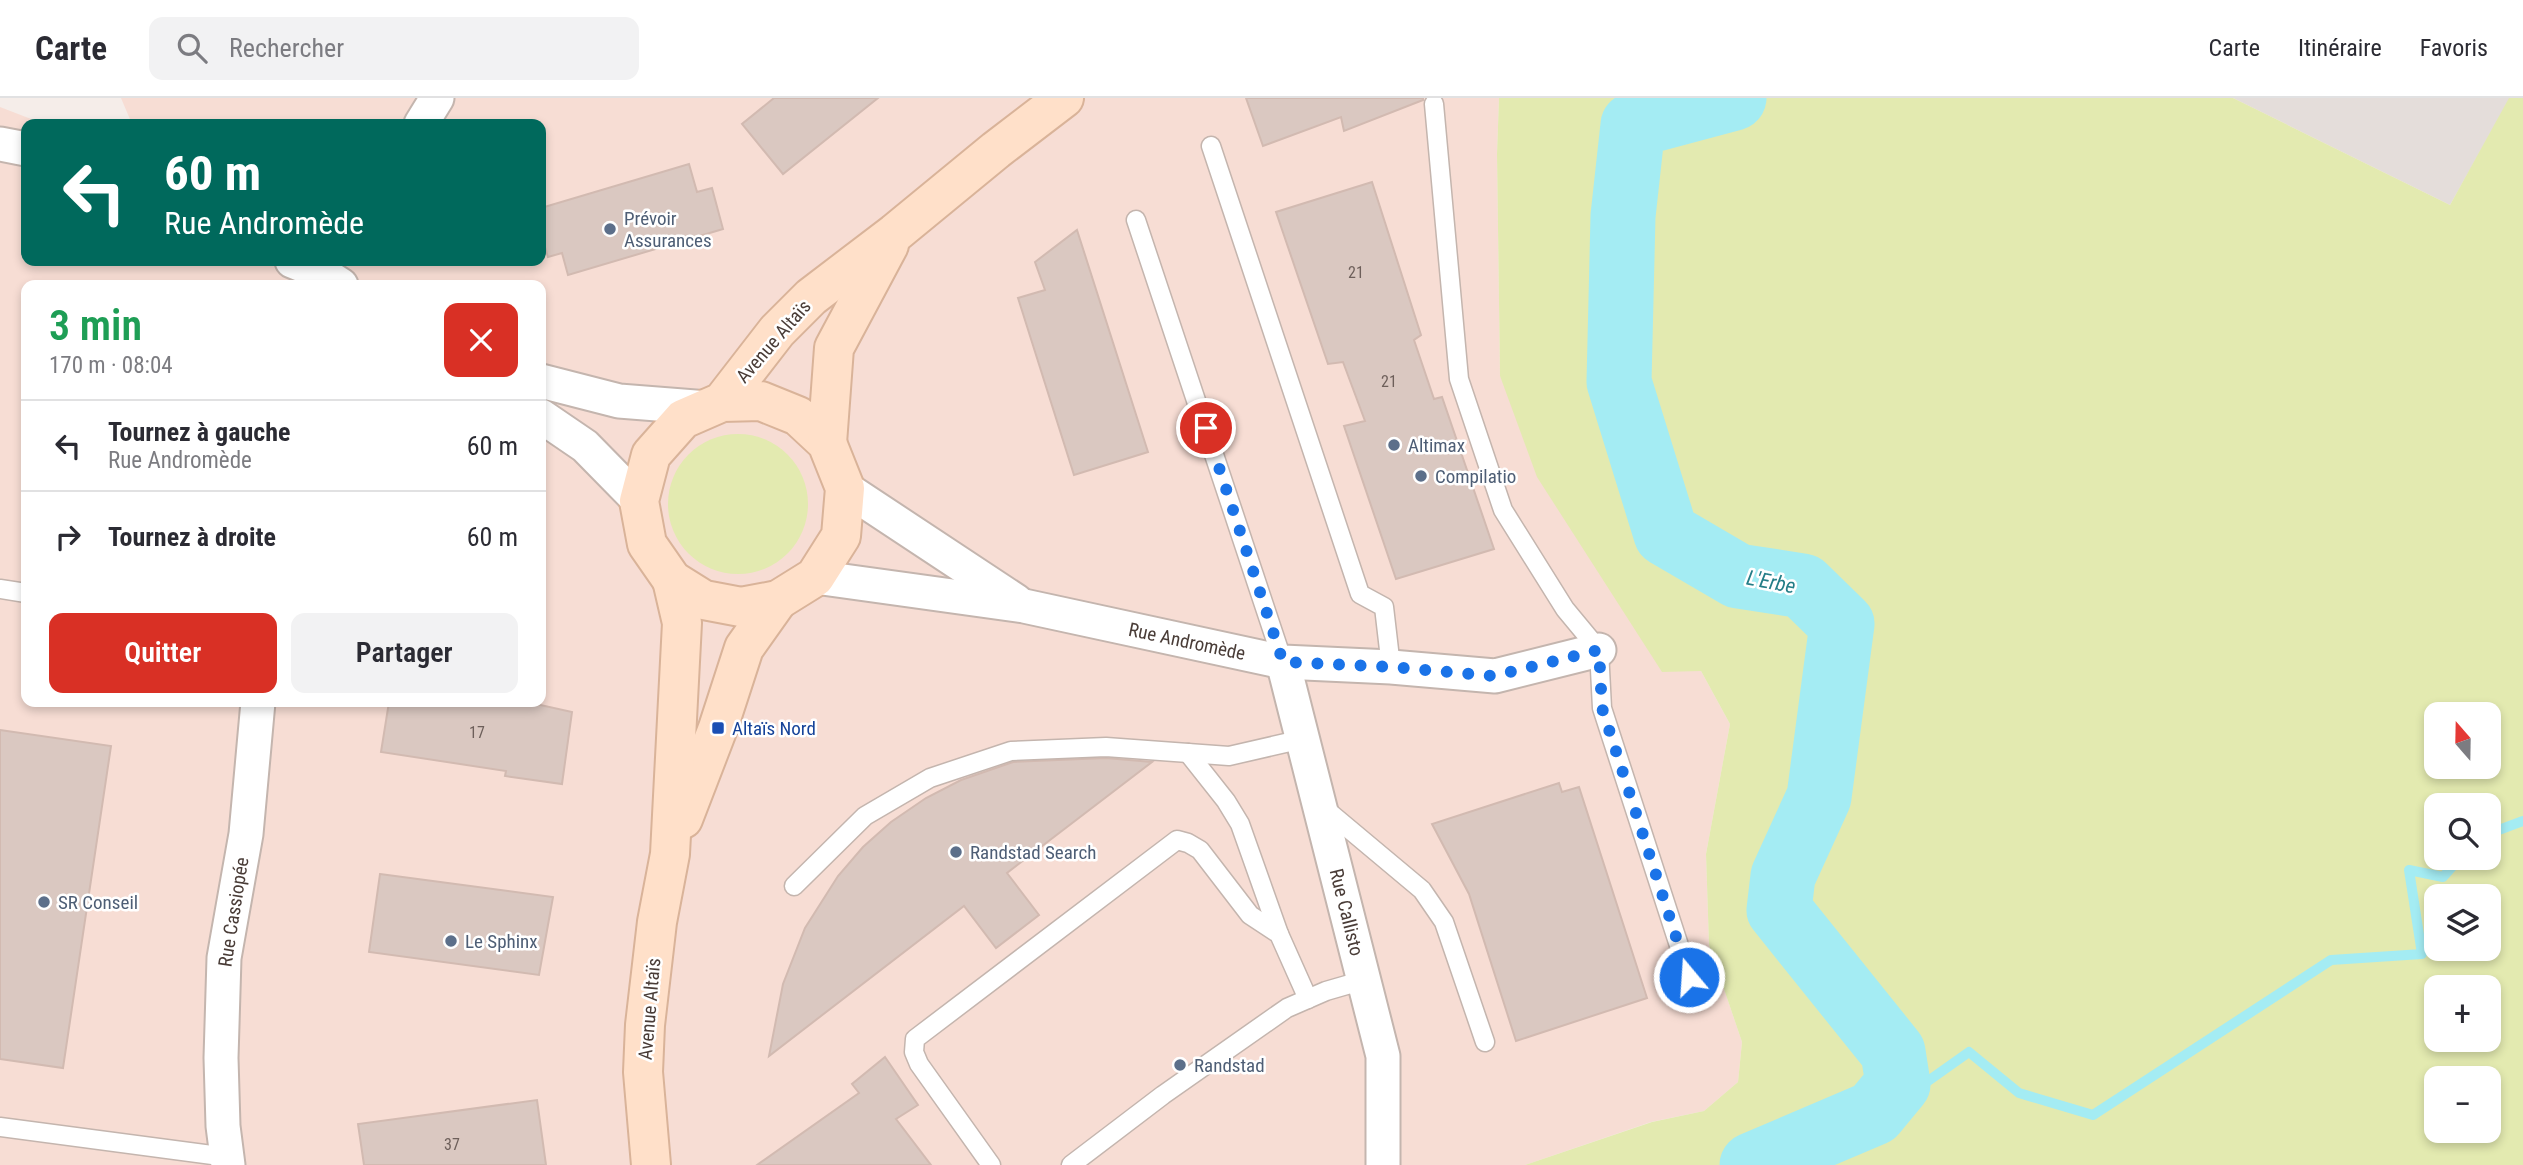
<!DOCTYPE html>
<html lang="fr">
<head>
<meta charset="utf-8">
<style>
  :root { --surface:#fff; --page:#f2f2f3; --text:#2b2b33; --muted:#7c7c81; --line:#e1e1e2; --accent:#d93025 }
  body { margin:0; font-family:"Roboto Condensed",sans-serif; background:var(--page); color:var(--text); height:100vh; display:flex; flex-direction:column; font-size:26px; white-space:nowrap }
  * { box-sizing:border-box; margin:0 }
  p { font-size:23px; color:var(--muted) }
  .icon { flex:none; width:38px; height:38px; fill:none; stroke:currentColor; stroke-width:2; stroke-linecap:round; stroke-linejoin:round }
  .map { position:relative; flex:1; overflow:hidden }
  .drawer { position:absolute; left:21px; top:182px; width:525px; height:427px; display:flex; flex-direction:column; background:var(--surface); border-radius:14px; box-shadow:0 4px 10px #0003 }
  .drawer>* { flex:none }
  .banner { position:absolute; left:21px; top:21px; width:525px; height:147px; border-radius:14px; box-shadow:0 4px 10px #0003; background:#00695c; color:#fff; overflow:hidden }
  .needle { width:46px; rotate:340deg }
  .fabs { position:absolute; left:2424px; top:604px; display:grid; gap:14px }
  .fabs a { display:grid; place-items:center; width:77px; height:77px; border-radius:14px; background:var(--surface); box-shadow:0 4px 10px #0003; font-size:35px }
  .pin { position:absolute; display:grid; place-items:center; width:60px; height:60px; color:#fff; margin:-30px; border:4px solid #fff; border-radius:50%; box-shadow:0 2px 7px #0007 }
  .me { position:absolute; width:77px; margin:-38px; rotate:342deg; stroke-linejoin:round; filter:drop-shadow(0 0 5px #0008) }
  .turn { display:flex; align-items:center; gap:24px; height:147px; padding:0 28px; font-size:32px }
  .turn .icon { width:91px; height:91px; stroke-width:2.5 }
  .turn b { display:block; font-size:49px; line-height:60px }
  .round { display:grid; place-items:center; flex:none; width:74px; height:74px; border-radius:14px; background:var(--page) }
  .summary { display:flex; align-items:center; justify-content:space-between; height:119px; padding:0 28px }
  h1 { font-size:42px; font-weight:600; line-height:52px; color:#1e9e55 }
  .button { display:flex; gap:14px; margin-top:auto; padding:14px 28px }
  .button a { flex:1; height:80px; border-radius:14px; background:var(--accent); color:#fff; font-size:28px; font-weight:600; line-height:80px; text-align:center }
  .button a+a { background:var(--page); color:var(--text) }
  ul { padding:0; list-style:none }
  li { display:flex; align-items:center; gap:21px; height:91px; padding:0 28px; border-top:2px solid var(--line) }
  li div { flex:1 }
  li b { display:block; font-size:26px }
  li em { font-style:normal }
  header { display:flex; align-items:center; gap:42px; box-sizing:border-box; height:98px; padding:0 35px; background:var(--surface); border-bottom:2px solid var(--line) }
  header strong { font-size:33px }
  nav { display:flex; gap:38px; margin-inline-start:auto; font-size:24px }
  .search { width:490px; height:63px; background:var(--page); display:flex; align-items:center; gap:18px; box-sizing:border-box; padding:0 24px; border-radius:14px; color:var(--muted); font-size:26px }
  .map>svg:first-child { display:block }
  .commercial { fill:#f7ddd4; fill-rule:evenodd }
  .industrial { fill:#e4ddda }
  .green { fill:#e3eab0; fill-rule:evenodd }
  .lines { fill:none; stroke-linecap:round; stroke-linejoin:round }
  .stream { stroke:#a4ecf3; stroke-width:10 }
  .river { stroke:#a4ecf3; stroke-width:65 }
  .building { fill:#dac8c1; stroke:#d2bab1; stroke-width:2 }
  .lane-casing { stroke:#c4b5ae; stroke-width:21 }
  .street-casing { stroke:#c4b5ae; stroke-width:37 }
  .secondary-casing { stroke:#d9b399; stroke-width:42 }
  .lane { stroke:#fff; stroke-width:18 }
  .street { stroke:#fff; stroke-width:33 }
  .secondary { stroke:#ffe0c9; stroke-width:38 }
  .route { stroke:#1a73e8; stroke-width:12; stroke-dasharray:0 21.6 }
  .service-dot { fill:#5c6f8a; stroke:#fff; stroke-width:2.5 }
  .transit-dot { fill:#1a4fb4; stroke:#fff; stroke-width:2.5 }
  .labels { text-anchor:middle; stroke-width:5; stroke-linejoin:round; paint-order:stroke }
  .number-label { font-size:16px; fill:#6d5f5a }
  .service-label { font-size:19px; fill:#4e5e75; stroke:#fff; text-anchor:start }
  .street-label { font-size:19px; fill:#493c37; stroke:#fff }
  .transit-label { font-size:19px; fill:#164399; stroke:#fff; text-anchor:start }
  .water-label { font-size:21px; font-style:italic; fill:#237d87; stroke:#fff }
</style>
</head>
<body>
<header>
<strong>Carte</strong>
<div class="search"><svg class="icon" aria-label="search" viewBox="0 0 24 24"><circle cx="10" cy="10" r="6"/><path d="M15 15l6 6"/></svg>Rechercher</div>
<nav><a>Carte</a><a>Itinéraire</a><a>Favoris</a></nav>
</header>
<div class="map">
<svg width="2523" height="1067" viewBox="0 0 2523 1067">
  <rect width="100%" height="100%" fill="#f5ede9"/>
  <path class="commercial" d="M 121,0 L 1499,0 L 1497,56 L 1500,278 L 1701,573 L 1730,626 L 1706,756 L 1709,847 L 1742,944 L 1738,984 L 1704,1013 L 1651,1024 L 1525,1067 L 0,1067 L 0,9 L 44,26 L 26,26 L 26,163 L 541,163 L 541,26 L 132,26 ZM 26,187 L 541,187 L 541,604 L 26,604 Z"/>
  <path class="industrial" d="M 2233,0 L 2510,0 L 2450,107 Z"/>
  <g class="green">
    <path d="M 1499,0 L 2233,0 L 2450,107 L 2509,0 L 2523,0 L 2523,1067 L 1525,1067 L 1652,1024 L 1704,1013 L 1738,984 L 1742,944 L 1709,847 L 1706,756 L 1730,626 L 1701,573 L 1662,574 L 1537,379 L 1500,278 L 1497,56 ZM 2436,616 L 2488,616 L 2488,668 L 2436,668 ZM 2436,707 L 2488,707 L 2488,760 L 2436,760 ZM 2436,798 L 2488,798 L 2488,850 L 2436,850 ZM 2436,889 L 2488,889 L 2488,942 L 2436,942 ZM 2436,980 L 2488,980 L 2488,1032 L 2436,1032 Z"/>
    <circle cx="738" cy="406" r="70"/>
  </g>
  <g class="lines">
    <g class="stream">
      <path d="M 2488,736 L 2523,723"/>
      <path d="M 1898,986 L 1921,988 L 1969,954 L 2019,995 L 2093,1017 L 2331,862 L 2422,856 L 2409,772 L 2443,779 L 2460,760"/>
    </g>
    <path class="river" d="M 1734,0 L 1633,27 L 1623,118 L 1619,284 L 1666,436 L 1738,478 L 1803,488 L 1842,526 L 1819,699 L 1783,778 L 1779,812 L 1893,954 L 1898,986 L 1874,1015 L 1752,1067"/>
  </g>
  <g class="building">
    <path d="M 774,0 L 878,0 L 783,76 L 742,26 Z"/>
    <path d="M 1246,0 L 1423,0 L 1423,2 L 1344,33 L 1341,19 L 1263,48 Z"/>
    <path d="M 689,66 L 697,94 L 712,90 L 723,131 L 568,177 L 562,155 L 548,159 L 541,136 L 541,110 Z"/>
    <path d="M 1372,84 L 1421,237 L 1414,242 L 1434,301 L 1442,299 L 1494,451 L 1396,481 L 1344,328 L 1365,323 L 1343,264 L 1328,266 L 1276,114 Z"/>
    <path d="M 1077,132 L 1148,354 L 1074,377 L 1018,200 L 1045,192 L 1035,164 Z"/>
    <path d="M 389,604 L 527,604 L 572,614 L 562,686 L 505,678 L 506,673 L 381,654 Z"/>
    <path d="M 0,632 L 111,648 L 63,970 L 0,961 Z"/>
    <path d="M 1106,660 L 1152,664 L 1007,775 L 1039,817 L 996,850 L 964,808 L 769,958 L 783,886 L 805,830 L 838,778 L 863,749 L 891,724 L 926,700 L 961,682 L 1013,664 Z"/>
    <path d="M 1559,685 L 1562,694 L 1579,689 L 1647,900 L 1516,943 L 1469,796 L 1432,726 Z"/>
    <path d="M 380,776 L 553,799 L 539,877 L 369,854 Z"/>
    <path d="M 885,959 L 918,1007 L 896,1021 L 931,1067 L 757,1067 L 859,995 L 852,986 Z"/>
    <path d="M 537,1002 L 546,1067 L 364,1067 L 358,1026 Z"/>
  </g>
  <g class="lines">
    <defs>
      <g id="lane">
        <path d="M 1434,6 L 1459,281 L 1503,412 L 1565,511 L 1599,552 L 1602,610 L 1697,903"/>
        <path d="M 1211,48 L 1360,496 L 1384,509 L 1391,569"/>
        <path d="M 1136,122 L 1283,564"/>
        <path d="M 0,491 L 26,495"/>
        <path d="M 1188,655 L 1226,703 L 1240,726 L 1279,836"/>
        <path d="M 1324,710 L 1422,792 L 1444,824 L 1485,944"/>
        <path d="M 794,788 L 865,718 L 930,680 L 1011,653 L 1106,649 L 1229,658 L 1303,641"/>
        <path d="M 0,1029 L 227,1059"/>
        <path d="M 991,1067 L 919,966 L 914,954 L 915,941 L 1177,742 L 1188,745 L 1200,752 L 1250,817 L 1279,836 L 1308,901"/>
        <path d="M 1071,1067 L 1163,997 L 1287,910 L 1326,893 L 1364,882"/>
      </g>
      <g id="street">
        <path d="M 421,26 L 437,0"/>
        <path d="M 0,46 L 26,51"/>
        <path d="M 292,163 L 324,176 L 341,187"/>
        <path d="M 541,283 L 619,303 L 708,310"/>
        <path d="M 541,318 L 585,348 L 639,403"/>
        <path d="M 845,390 L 1016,503"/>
        <path d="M 815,479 L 1024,508 L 1283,564 L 1391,569 L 1495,578 L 1599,552"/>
        <path d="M 1283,564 L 1383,958 L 1383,1067"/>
        <path d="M 228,1067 L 223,1028 L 221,960 L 224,860 L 246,736 L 258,604"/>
      </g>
      <g id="secondary">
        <path d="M 722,304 L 761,303 L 798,318 L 827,345 L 845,390 L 841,438 L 815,479 L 778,502 L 741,509 L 704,502 L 672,482 L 647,446 L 639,403 L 651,357 L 683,321 L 722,304 L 777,233 L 811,199 L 895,135 L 996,52 L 1064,0"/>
        <path d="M 827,345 L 834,250 L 889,147"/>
        <path d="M 683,721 L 718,630 L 744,550 L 778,502"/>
        <path d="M 651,1067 L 643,974 L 645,927 L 657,824 L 670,756 L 682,525 L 672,482"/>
      </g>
    </defs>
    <use href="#lane" class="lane-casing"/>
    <use href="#street" class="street-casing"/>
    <use href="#secondary" class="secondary-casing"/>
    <use href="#lane" class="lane"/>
    <use href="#street" class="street"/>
    <use href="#secondary" class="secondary"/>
  </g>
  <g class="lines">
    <path class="route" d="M 1206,330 L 1283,564 L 1391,569 L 1494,578 L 1599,552 L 1602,610 L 1689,879"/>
  </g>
  <g class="service-dot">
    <circle cx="610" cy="131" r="7"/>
    <circle cx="1394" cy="347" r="7"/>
    <circle cx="1421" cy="378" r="7"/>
    <circle cx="956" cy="754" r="7"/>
    <circle cx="44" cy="804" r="7"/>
    <circle cx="451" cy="843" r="7"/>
    <circle cx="1180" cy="967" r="7"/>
  </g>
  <rect class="transit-dot" x="711" y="623" width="14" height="14" rx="3.5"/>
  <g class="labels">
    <g class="number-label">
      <text x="1356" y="180">21</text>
      <text x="1389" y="289">21</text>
      <text x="477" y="640">17</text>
      <text x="452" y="1052">37</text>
    </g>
    <g class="service-label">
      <text x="624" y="127">Prévoir<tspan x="624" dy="22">Assurances</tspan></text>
      <text x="1408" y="354">Altimax</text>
      <text x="1435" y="385">Compilatio</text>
      <text x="970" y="761">Randstad Search</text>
      <text x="58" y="811">SR Conseil</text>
      <text x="465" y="850">Le Sphinx</text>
      <text x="1194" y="974">Randstad</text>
    </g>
    <g class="street-label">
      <text transform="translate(773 243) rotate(-49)" y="7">Avenue Altaïs</text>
      <text transform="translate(1187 543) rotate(12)" y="7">Rue Andromède</text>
      <text transform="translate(233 814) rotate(-81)" y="7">Rue Cassiopée</text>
      <text transform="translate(1347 814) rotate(76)" y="7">Rue Callisto</text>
      <text transform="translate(649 911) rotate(-85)" y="7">Avenue Altaïs</text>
    </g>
    <g class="transit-label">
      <text x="732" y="637">Altaïs Nord</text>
    </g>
    <g class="water-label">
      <text transform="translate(1771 484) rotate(11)" y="7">L'Erbe</text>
    </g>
  </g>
</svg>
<div class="fabs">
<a><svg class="needle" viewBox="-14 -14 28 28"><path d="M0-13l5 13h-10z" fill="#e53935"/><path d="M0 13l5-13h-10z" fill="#7c7c81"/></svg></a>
<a><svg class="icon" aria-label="search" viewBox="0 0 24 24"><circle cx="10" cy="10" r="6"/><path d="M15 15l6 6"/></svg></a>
<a><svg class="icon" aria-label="layers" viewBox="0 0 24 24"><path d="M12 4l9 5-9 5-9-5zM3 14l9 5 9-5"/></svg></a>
<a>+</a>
<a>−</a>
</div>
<div class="pin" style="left:1206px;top:330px;background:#d93025"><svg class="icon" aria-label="arrive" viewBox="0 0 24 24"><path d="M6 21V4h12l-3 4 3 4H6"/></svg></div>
<svg class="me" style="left:1689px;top:879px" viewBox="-20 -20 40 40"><circle r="17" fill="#1a73e8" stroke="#fff" stroke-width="3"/><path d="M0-11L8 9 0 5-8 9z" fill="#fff"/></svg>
<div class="banner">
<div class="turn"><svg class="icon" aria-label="left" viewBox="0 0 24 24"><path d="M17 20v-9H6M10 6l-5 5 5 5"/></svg><div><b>60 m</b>Rue Andromède</div></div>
</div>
<section class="drawer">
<div class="summary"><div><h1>3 min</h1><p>170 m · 08:04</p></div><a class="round" style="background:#d93025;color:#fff"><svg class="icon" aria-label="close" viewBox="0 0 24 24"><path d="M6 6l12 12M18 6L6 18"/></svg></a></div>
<ul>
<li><svg class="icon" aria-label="left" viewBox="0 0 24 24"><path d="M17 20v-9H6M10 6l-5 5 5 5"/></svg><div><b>Tournez à gauche</b><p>Rue Andromède</p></div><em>60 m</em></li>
<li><svg class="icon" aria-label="right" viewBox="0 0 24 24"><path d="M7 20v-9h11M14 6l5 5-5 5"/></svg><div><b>Tournez à droite</b></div><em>60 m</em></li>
</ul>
<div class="button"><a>Quitter</a><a>Partager</a></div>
</section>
</div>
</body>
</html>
